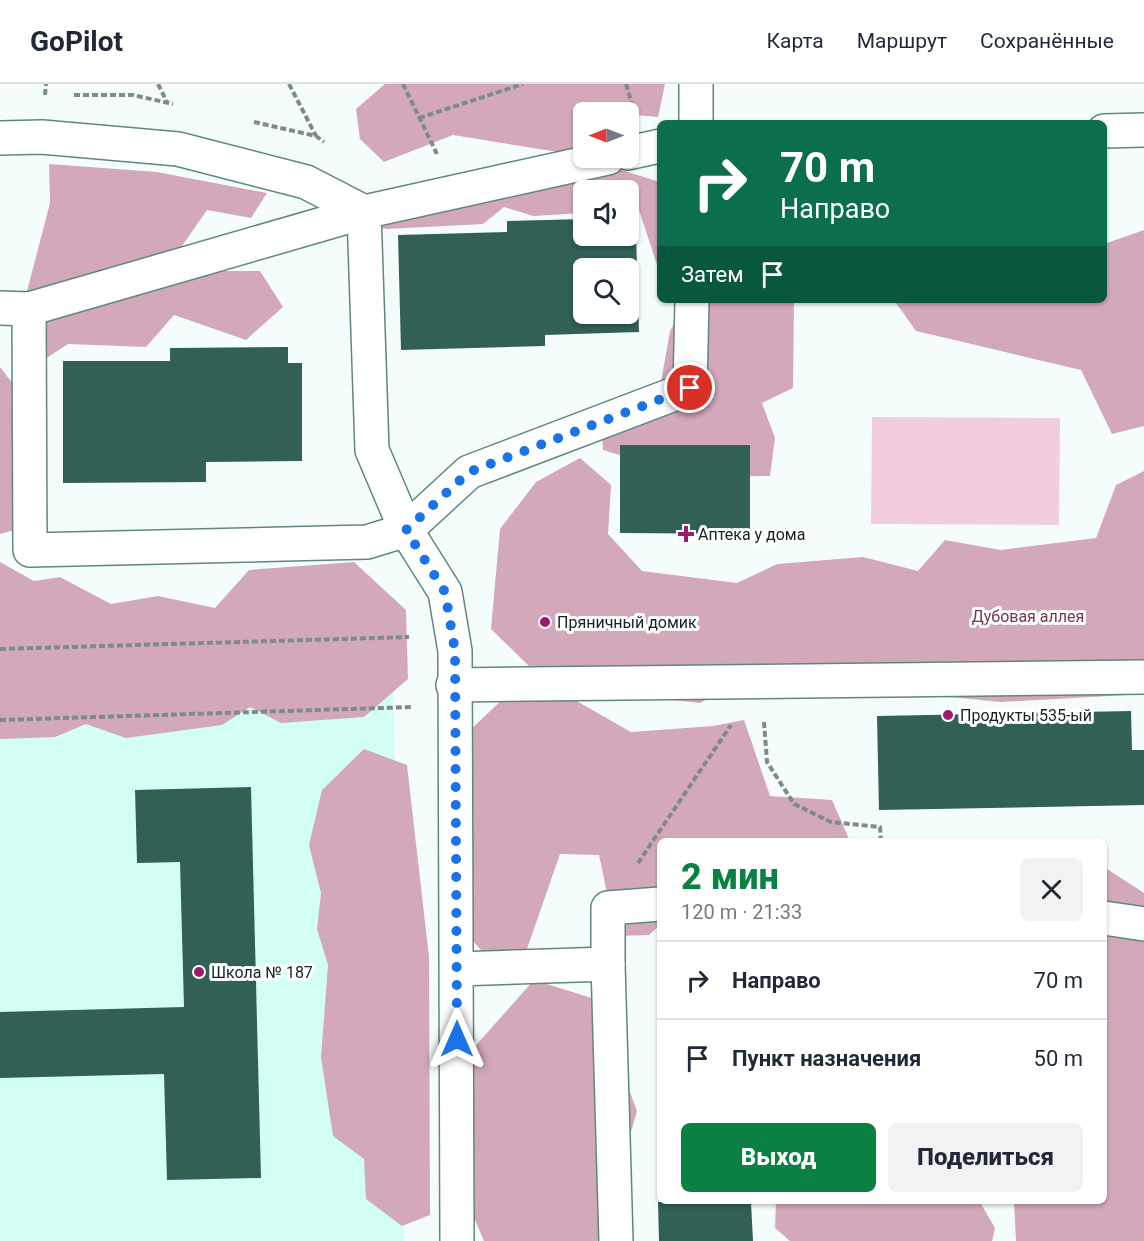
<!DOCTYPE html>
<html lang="ru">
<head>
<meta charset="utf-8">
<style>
  :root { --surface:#fff; --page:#f2f2f3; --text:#1f2937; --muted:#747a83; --line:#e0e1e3; --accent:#0b8043 }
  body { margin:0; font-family:Roboto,sans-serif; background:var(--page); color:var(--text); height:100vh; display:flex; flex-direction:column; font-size:22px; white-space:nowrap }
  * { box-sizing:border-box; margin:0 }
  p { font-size:20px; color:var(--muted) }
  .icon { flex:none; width:33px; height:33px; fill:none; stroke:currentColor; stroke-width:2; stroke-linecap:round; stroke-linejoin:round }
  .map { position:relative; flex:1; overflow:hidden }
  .sheet { position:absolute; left:657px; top:754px; width:450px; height:366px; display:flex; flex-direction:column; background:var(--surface); border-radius:9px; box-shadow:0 2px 4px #0004 }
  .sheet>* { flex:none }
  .top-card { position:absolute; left:657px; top:36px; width:450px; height:183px; border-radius:9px; box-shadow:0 2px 4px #0004; background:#0b6e4f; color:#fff; overflow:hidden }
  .needle { width:39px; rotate:270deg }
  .buttons { position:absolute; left:573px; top:18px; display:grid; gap:12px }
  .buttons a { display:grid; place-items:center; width:66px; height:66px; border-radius:9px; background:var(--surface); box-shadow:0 2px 4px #0004; font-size:30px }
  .pin { position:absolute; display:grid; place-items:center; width:51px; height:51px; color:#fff; margin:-26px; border:3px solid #fff; border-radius:50%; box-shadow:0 2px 6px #0007 }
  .me { position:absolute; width:66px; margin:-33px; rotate:0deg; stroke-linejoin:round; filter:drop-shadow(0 0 4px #0008) }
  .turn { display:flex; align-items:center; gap:21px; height:126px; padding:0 24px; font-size:27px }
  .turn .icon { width:78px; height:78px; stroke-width:2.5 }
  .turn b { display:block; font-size:42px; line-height:51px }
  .then { display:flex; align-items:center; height:57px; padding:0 24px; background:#0003; gap:12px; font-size:22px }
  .round { display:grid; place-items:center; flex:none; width:63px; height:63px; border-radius:9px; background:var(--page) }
  .head { display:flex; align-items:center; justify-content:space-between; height:102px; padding:0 24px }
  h1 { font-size:36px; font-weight:800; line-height:45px; color:var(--accent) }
  .action { display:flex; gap:12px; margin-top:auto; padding:12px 24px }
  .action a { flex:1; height:69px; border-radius:9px; background:var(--accent); color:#fff; font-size:24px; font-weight:800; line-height:69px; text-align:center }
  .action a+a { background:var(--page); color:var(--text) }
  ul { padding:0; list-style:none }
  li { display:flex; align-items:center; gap:18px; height:78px; padding:0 24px; border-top:2px solid var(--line) }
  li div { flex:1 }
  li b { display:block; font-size:22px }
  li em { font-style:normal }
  header { display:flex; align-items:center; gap:36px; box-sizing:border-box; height:84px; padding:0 30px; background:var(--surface); border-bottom:2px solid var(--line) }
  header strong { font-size:28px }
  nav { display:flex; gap:33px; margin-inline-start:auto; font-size:21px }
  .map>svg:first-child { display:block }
  .built { fill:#d2fef3 }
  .green { fill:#f2cddd }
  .forest { fill:#d3a8bb }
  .building { fill:#316056; fill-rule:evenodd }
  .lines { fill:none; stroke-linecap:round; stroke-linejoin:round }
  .minor-casing { stroke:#5e887e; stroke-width:36 }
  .path { stroke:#7e8b88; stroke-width:4; stroke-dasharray:6 3; stroke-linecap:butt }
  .minor { stroke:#fff; stroke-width:33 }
  .route { stroke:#1a73e8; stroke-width:10; stroke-dasharray:0 18 }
  .poi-dot { fill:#9e1a6a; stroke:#fff; stroke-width:2 }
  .labels { text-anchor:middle; stroke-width:6; stroke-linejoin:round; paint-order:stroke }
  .poi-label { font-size:16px; fill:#132420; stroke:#fff; text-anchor:start }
  .park-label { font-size:16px; fill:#6f3853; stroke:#fff }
</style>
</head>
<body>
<header>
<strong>GoPilot</strong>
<nav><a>Карта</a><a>Маршрут</a><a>Сохранённые</a></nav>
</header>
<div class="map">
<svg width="1144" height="1157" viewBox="0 0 1144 1157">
  <rect width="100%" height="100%" fill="#f4fdfb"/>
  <path class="built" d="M 393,598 L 404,1157 L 0,1157 L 0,611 Z"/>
  <path class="green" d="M 872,333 L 1060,334 L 1059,441 L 871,440 Z"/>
  <g class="forest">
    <path d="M 385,0 L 665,0 L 658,33 L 636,31 L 629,41 L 628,28 L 584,28 L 583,62 L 558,68 L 453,51 L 384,78 L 360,55 L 356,25 Z"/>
    <path d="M 49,80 L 157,88 L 267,109 L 251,134 L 207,126 L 182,162 L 211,187 L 260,187 L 283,223 L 246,256 L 174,231 L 146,263 L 68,260 L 42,277 L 15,253 L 50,119 Z"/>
    <path d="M 608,82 L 660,98 L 660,190 L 639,126 L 629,126 L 628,106 L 584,106 L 583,129 L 533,132 L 504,123 L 483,140 L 387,145 L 358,141 L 439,98 L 496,117 L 520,100 Z"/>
    <path d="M 1144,146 L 1144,342 L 1112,350 L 1081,286 L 916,247 L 894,216 L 1104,216 L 1104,160 Z"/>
    <path d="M 687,216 L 794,216 L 793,304 L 762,319 L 775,354 L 770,392 L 692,393 L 603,366 L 602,349 L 656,326 L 670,247 Z"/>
    <path d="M 0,283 L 40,335 L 44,438 L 0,450 Z"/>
    <path d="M 580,374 L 611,401 L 608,450 L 642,487 L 737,499 L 777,480 L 863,473 L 918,487 L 945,456 L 1001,466 L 1096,454 L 1116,401 L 1144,387 L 1144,610 L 1001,618 L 877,606 L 793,614 L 728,604 L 700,619 L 593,607 L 531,584 L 491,545 L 500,445 L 536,398 Z"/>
    <path d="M 0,478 L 34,497 L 60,493 L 111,520 L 158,512 L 215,524 L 249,486 L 354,478 L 406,526 L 408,595 L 364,633 L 281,639 L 250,623 L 222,641 L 126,654 L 86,640 L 55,653 L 0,655 Z"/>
    <path d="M 506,612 L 573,615 L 631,648 L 713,642 L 744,636 L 770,712 L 832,716 L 850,757 L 660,758 L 660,841 L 649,851 L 616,852 L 599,771 L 560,770 L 527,865 L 492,878 L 469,853 L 469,647 Z"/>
    <path d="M 364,665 L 407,681 L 429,873 L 430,1131 L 402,1142 L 366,1115 L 364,1075 L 333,1052 L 321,973 L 328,881 L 317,845 L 321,809 L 309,761 L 322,706 Z"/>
    <path d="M 1104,783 L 1144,809 L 1144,1157 L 1016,1157 L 1014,1118 L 1104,1118 Z"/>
    <path d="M 534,896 L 595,915 L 637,1027 L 623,1075 L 617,1157 L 484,1157 L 462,1106 L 470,968 Z"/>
    <path d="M 776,1118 L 980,1118 L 995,1144 L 992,1157 L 790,1157 L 775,1144 Z"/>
  </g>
  <g class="building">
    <path d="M 584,135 L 584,152 L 628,152 L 628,149 L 636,149 L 639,248 L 545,251 L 545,262 L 401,266 L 398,151 L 507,148 L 507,137 ZM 584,184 L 628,184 L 628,230 L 584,230 Z"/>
    <path d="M 288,263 L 288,279 L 302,279 L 302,377 L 206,378 L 206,398 L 63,399 L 63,277 L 170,277 L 170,264 Z"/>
    <path d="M 620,361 L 750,361 L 750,450 L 620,449 Z"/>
    <path d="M 1131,627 L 1132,666 L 1144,666 L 1144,721 L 879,726 L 877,632 Z"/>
    <path d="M 251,703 L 261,1094 L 167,1096 L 164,990 L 0,994 L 0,928 L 184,923 L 180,778 L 137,779 L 135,706 Z"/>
    <path d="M 658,1118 L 751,1118 L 753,1157 L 659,1157 Z"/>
  </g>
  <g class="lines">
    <defs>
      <g id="minor">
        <path d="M 696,39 L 696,0"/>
        <path d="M 1104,47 L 1144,46"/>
        <path d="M 0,54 L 42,53 L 178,65 L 306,98 L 364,128 L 372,366 L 406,446 L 445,508 L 455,567 L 457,1157"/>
        <path d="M 628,69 L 660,62"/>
        <path d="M 0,224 L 29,225 L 364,128 L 608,74"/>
        <path d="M 29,225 L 30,466 L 367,458 L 406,446 L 469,388 L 690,304 L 692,216"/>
        <path d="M 453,601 L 1144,593"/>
        <path d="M 1104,834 L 1144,840"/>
        <path d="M 608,880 L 608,824 L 660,820"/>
        <path d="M 457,885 L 608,880 L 616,1157"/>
      </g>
    </defs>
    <use href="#minor" class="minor-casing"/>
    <g class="path">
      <path d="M 158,0 L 167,18"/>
      <path d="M 289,0 L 316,52"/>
      <path d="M 403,0 L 437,70"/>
      <path d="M 626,0 L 633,24"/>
      <path d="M 45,11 L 46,0"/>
      <path d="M 74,11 L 133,11 L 173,20"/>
      <path d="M 419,34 L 523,0"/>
      <path d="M 254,38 L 316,52 L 324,58"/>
      <path d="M 0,565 L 409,553"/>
      <path d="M 0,636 L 413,623"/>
      <path d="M 764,638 L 767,678 L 794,720 L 831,738 L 880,743 L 881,758"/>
      <path d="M 638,779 L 731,641"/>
    </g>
    <use href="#minor" class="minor"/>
  </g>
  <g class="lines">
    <path class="route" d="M 457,955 L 455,567 L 445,508 L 406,446 L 469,388 L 690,304"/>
  </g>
  <g class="poi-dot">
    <path d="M683 441h6v6h6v6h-6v6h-6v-6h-6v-6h6z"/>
    <circle cx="545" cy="538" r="6"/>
    <circle cx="948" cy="631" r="6"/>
    <circle cx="199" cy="888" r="6"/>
  </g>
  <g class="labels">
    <g class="poi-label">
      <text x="698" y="456">Аптека у дома</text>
      <text x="557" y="544">Пряничный домик</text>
      <text x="960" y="637">Продукты 535-ый</text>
      <text x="211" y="894">Школа № 187</text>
    </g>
    <g class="park-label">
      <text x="1028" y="538">Дубовая аллея</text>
    </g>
  </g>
</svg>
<div class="buttons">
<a><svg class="needle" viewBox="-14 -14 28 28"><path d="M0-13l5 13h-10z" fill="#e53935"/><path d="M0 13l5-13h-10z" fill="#747a83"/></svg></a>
<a><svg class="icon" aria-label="sound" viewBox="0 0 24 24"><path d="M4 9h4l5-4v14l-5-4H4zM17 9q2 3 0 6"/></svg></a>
<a><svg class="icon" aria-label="search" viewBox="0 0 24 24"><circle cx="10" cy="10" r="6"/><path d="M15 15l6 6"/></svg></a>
</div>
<div class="pin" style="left:690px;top:304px;background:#d93025"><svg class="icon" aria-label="arrive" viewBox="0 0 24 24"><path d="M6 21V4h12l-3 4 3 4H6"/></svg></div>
<svg class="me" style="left:457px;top:955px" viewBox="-20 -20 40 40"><path d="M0-17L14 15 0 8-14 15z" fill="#1a73e8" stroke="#fff" stroke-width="4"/></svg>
<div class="top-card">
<div class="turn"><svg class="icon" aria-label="right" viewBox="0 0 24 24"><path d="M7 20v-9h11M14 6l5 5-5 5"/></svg><div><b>70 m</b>Направо</div></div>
<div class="then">Затем<svg class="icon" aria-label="arrive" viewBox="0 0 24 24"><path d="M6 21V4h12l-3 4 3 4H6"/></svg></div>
</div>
<section class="sheet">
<div class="head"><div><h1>2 мин</h1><p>120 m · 21:33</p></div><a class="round"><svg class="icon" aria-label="close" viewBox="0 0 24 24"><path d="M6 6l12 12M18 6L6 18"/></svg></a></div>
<ul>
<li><svg class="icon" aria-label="right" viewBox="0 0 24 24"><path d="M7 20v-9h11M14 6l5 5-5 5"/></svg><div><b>Направо</b></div><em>70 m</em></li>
<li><svg class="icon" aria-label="arrive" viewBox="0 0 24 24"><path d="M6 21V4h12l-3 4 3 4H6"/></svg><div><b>Пункт назначения</b></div><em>50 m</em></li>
</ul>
<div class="action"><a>Выход</a><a>Поделиться</a></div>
</section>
</div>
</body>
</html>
